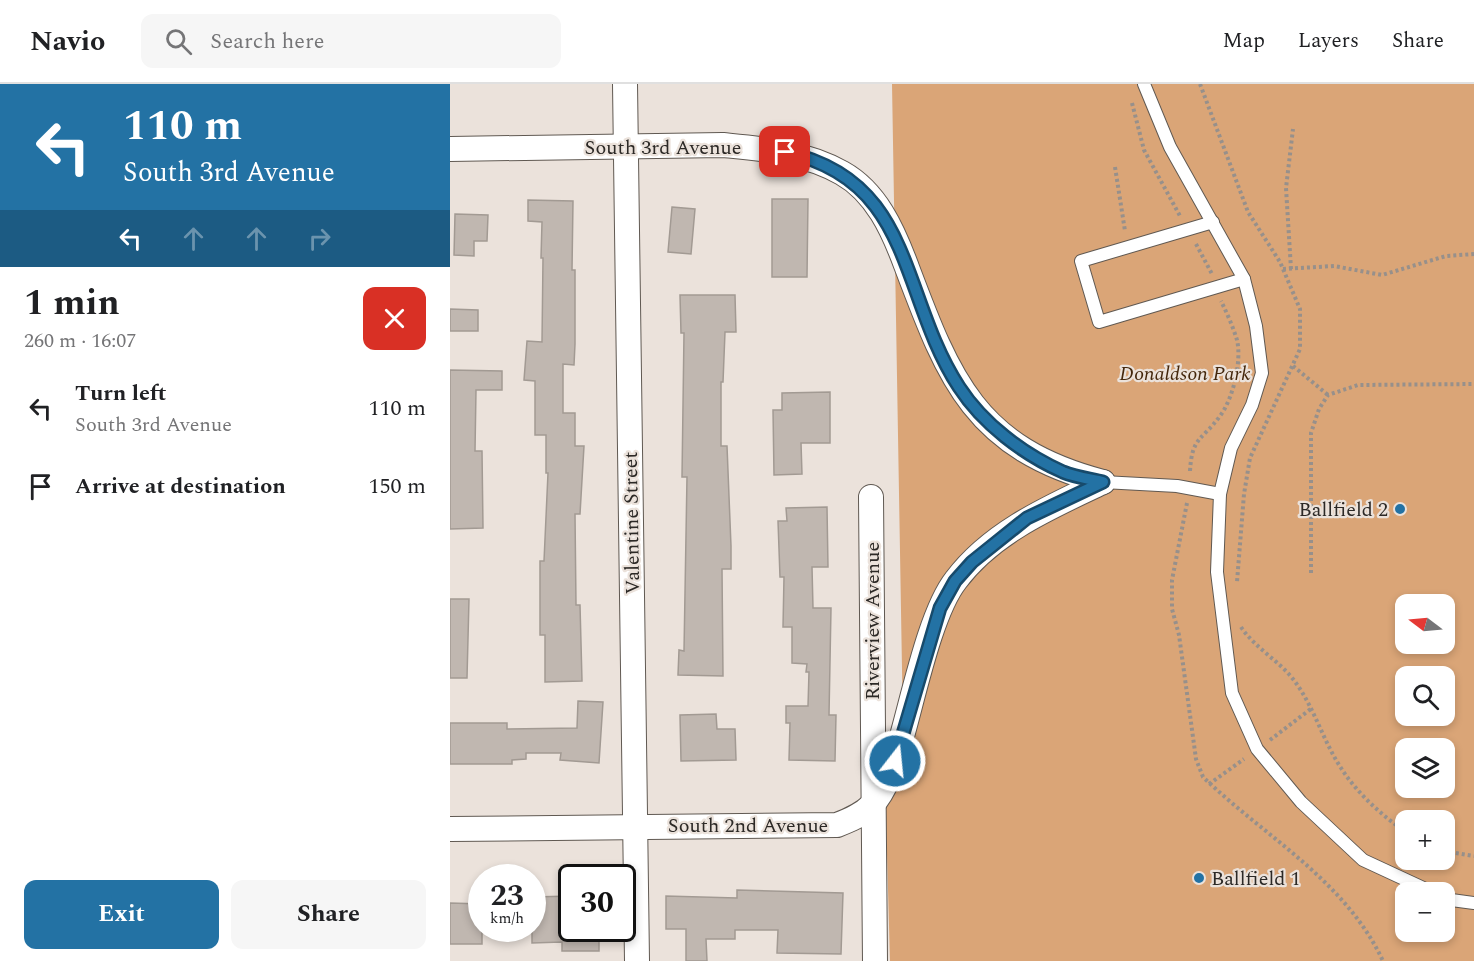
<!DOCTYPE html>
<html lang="en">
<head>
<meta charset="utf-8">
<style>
  :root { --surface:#fff; --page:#f6f6f6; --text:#202124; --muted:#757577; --line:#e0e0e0; --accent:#2372a4 }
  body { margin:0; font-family:Spectral,serif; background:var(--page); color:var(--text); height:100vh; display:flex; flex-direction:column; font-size:22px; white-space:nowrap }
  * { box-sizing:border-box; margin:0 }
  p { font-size:20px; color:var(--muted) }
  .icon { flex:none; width:33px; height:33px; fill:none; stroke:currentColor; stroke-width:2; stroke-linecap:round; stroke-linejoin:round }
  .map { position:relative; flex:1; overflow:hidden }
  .sheet { display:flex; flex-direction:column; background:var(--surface); width:450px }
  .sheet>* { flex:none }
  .guide { background:#2372a4; color:#fff; overflow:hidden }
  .needle { width:39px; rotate:286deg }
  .fabs { position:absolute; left:945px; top:510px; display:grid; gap:12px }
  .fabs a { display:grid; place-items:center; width:60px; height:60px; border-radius:12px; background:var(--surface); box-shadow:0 3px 9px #0003; font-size:30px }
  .speed { position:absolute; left:18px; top:780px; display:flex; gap:12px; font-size:30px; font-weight:700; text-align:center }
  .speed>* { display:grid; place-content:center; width:78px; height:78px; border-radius:50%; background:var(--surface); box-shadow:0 3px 9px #0003; line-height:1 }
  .speed small { font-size:15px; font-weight:400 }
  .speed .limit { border:3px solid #111; border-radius:9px; background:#fff; color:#111 }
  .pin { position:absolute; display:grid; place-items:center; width:51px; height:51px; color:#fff; margin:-26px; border-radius:12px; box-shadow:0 3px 9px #0006 }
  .me { position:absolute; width:66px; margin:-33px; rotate:16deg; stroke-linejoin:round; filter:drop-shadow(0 0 4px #0008) }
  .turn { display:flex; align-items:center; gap:21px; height:126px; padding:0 24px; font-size:27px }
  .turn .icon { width:78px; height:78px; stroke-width:2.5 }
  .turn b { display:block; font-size:42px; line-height:51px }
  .lanes { display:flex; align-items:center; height:57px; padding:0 24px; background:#0003; justify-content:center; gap:30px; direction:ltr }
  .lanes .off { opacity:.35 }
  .round { display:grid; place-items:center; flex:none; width:63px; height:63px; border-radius:12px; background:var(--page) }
  .headline { display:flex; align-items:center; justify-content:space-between; height:102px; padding:0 24px }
  h1 { font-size:36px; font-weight:700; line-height:45px }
  .button { display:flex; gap:12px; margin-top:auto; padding:12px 24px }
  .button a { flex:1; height:69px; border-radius:12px; background:var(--accent); color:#fff; font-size:24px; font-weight:700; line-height:69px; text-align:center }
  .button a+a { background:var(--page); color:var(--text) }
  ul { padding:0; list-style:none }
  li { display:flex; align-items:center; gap:18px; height:78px; padding:0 24px }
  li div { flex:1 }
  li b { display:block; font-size:22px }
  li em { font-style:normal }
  header { display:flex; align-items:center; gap:36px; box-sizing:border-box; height:84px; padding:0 30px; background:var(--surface); border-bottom:2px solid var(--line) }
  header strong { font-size:28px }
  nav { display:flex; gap:33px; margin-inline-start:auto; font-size:21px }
  .search { width:420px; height:54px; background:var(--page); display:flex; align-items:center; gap:15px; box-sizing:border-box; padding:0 21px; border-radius:12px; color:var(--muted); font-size:22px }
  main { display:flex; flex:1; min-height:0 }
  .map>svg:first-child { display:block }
  .green { fill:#daa577; fill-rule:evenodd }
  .building { fill:#c0b7b0; stroke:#a29a93; stroke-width:1.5 }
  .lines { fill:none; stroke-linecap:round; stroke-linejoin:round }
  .lane-casing { stroke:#605952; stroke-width:14 }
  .street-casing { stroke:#605952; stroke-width:26 }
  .path { stroke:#97908b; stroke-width:4; stroke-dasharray:3 3; stroke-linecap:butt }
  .lane { stroke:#fff; stroke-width:12 }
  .street { stroke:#fff; stroke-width:24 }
  .route-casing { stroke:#174a6b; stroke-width:15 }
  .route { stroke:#2372a4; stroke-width:10 }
  .poi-dot { fill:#2372a4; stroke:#ebe2db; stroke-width:2 }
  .labels { text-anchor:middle; stroke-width:4.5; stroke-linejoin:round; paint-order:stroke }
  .street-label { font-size:20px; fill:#2c2926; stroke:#ebe2db }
  .park-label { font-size:20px; font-style:italic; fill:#44270c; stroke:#ebe2db }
  .poi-label { font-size:20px; fill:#2c2926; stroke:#ebe2db; text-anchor:end }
</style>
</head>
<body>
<header>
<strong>Navio</strong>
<div class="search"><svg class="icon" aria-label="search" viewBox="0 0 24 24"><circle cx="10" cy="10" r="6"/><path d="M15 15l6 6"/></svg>Search here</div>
<nav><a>Map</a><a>Layers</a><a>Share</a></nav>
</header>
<main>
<section class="sheet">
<div class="guide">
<div class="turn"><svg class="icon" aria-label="left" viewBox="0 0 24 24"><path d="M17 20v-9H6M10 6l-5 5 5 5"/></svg><div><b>110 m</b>South 3rd Avenue</div></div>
<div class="lanes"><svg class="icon" aria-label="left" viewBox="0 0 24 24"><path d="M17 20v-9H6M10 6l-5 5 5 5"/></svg><svg class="icon off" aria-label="ahead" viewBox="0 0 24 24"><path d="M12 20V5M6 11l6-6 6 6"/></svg><svg class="icon off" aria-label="ahead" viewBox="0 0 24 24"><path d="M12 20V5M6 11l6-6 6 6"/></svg><svg class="icon off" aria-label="right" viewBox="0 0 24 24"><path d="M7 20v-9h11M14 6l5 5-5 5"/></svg></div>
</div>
<div class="headline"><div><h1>1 min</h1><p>260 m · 16:07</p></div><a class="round" style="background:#d93025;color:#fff"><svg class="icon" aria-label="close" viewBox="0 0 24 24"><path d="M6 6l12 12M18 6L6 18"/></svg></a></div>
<ul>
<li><svg class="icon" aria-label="left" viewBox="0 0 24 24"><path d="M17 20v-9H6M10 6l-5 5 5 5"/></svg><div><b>Turn left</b><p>South 3rd Avenue</p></div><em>110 m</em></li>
<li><svg class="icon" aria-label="arrive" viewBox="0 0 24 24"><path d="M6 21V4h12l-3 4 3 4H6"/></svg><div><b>Arrive at destination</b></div><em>150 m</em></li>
</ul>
<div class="button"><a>Exit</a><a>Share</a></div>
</section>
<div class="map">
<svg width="1024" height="877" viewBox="0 0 1024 877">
  <rect width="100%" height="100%" fill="#ebe2db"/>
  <path class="green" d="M 442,0 L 1024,0 L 1024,877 L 440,877 L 435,699 L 449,698 L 454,702 ZM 956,520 L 994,520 L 994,560 L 956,560 ZM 956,592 L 994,592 L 994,632 L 956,632 ZM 956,664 L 994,664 L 994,704 L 956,704 ZM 956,736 L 994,736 L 994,776 L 956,776 ZM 956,808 L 994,808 L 994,848 L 956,848 Z"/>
  <g class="building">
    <path d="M 322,115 L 358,115 L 357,193 L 322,193 Z"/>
    <path d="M 78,116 L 123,117 L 122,186 L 125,186 L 125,260 L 124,281 L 113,280 L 113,329 L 125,329 L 125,362 L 134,362 L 130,430 L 125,430 L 126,521 L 130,521 L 132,597 L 95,598 L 95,551 L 90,551 L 90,477 L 94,477 L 98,389 L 96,389 L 96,351 L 85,351 L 85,297 L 74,296 L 77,257 L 92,258 L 93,174 L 91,174 L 92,138 L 78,137 Z"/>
    <path d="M 222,123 L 245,125 L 241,170 L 218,168 Z"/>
    <path d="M 5,130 L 38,131 L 37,157 L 24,157 L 24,172 L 4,171 Z"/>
    <path d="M 230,211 L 285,211 L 286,248 L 275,248 L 273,298 L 271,298 L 271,362 L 277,362 L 281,462 L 281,485 L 272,485 L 273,592 L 228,591 L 229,566 L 234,567 L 237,393 L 232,393 L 234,249 L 231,249 Z"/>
    <path d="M 0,225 L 28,226 L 28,247 L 0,247 Z"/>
    <path d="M 0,286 L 52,287 L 52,306 L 26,306 L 25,367 L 32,367 L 33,444 L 0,445 Z"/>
    <path d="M 380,308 L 380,359 L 351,359 L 352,390 L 324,391 L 323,326 L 332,326 L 332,309 Z"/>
    <path d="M 377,423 L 378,483 L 362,483 L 363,524 L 381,524 L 379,631 L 386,631 L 385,677 L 339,676 L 340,639 L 336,639 L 336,622 L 358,622 L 359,588 L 356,588 L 357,580 L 342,579 L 342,543 L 333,543 L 334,493 L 330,493 L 328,437 L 337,437 L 336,424 Z"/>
    <path d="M 0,515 L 19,515 L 17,594 L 0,594 Z"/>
    <path d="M 128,617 L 153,618 L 149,679 L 110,676 L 111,669 L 76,669 L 76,675 L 62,676 L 62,680 L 0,680 L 0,639 L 57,639 L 57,645 L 127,644 Z"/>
    <path d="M 266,630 L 267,645 L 285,645 L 286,676 L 231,677 L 230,631 Z"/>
    <path d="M 287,806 L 393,809 L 391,870 L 327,869 L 328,846 L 285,846 L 285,855 L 256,855 L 257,877 L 236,877 L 236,845 L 216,845 L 216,812 L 287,814 Z"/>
    <path d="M 122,812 L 122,844 L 149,844 L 149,867 L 112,867 L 112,858 L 82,859 L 82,813 Z"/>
    <path d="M 0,819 L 32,820 L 32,860 L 0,860 Z"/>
  </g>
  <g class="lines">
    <defs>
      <g id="lane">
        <path d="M 694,0 L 720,63 L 794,195 L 806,242 L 812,289 L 802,321 L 781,364 L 770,410 L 767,488 L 782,609 L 807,665 L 851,718 L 913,776 L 982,808"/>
        <path d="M 763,138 L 631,177 L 649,238 L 794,195"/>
        <path d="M 653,398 L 727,402 L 770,410"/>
        <path d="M 994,815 L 1024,819"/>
      </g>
      <g id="street">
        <path d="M 175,0 L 187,877"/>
        <path d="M 0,65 L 273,61 C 314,65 355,68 392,89 C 426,108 443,146 456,181 C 499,295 524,364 653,398"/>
        <path d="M 421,413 L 425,877"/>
        <path d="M 0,745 L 387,741 C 400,736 412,731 422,721 C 437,705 444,679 450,659 C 463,615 480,529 506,496 C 542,448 600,423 653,398"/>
      </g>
    </defs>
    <use href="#lane" class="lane-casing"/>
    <use href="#street" class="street-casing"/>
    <g class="path">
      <path d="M 750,0 L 798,128 L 830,178 L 850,225 L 850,265 L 800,374 L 794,410 L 787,498"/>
      <path d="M 682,19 L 694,66 L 730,132"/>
      <path d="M 665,83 L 675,147"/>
      <path d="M 746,160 L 762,190"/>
      <path d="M 833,185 L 884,182 L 932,191 L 996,172 L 1024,170"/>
      <path d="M 841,185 L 836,104 L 843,45"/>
      <path d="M 843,282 L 878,311"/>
      <path d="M 740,387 C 742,352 752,357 770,332 C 783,315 792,277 787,256 C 783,243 777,229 771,217"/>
      <path d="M 737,419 L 722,496 L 722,525 L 729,551 L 746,675 L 753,693 C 815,753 895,796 933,877"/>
      <path d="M 861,489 L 861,349 L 869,325 L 878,311 L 908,301 L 1024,300"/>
      <path d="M 791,543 C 805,564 828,576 843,595 C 864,622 872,655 891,684 C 907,709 931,731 956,748"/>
      <path d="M 820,656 L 862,624"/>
      <path d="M 759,700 L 794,675"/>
      <path d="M 994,767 L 1024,772"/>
    </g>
    <use href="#lane" class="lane"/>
    <use href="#street" class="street"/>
  </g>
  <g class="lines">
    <defs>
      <path id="route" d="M 335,68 C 465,96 449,211 509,303 C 533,340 573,370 613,388 C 625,393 640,395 653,398 L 577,434 L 522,478 L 505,497 L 490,524 L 445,677"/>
    </defs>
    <use href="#route" class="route-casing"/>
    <use href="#route" class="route"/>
  </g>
  <g class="poi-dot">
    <circle cx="950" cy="425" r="6"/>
    <circle cx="749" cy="794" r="6"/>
  </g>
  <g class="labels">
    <g class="street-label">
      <text x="213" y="70">South 3rd Avenue</text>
      <text transform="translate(181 439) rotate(-91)" y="7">Valentine Street</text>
      <text transform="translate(422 537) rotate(-90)" y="7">Riverview Avenue</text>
      <text x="298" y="748">South 2nd Avenue</text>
    </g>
    <g class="park-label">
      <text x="735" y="296">Donaldson Park</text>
    </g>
    <g class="poi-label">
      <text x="938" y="432">Ballfield 2</text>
      <text x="761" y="801" text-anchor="start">Ballfield 1</text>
    </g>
  </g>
</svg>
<div class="fabs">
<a><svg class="needle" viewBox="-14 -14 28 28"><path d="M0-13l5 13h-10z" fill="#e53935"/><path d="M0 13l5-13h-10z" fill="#757577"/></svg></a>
<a><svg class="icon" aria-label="search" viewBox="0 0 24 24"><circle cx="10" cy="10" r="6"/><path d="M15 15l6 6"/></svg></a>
<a><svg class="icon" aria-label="layers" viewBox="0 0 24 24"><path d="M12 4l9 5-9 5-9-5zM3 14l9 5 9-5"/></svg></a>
<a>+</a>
<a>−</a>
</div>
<div class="speed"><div>23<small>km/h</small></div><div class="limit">30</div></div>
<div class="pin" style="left:335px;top:68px;background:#d93025"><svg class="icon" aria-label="arrive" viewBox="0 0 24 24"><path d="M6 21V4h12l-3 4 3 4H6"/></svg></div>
<svg class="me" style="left:445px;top:677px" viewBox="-20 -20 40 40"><circle r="17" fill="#2372a4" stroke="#fff" stroke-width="3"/><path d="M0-11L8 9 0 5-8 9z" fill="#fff"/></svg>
</div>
</main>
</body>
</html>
